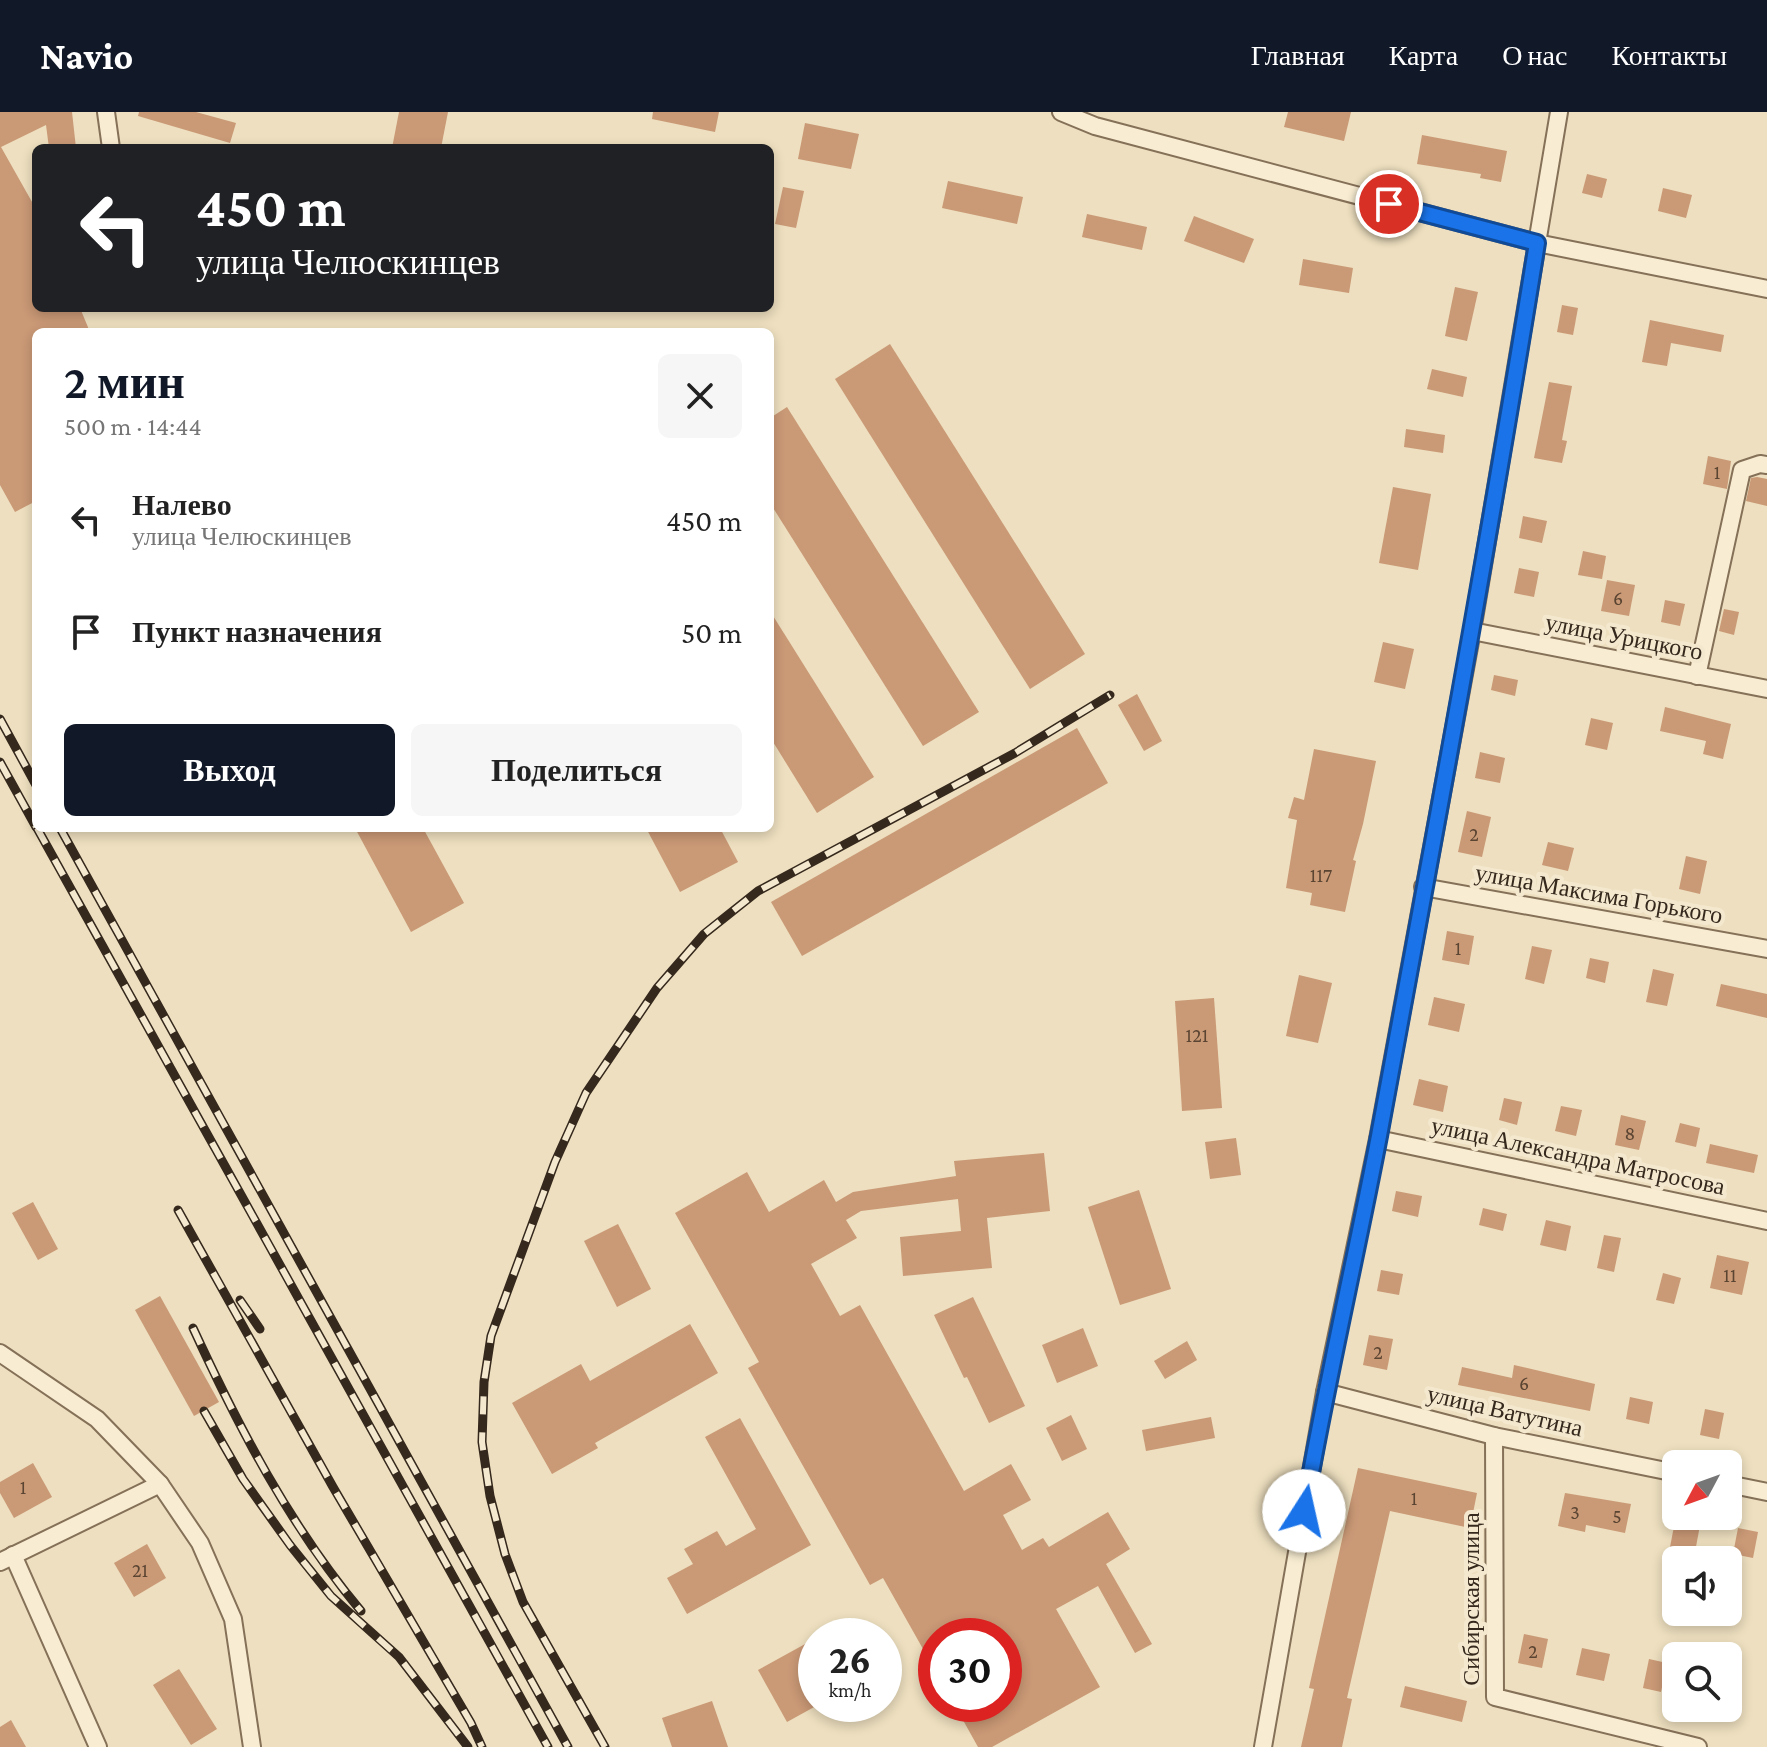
<!DOCTYPE html>
<html lang="ru">
<head>
<meta charset="utf-8">
<style>
  :root { --surface:#fff; --page:#f6f6f6; --text:#222; --muted:#767676; --accent:#111827 }
  body { margin:0; font-family:"Crimson Pro",serif; background:var(--page); color:var(--text); height:100vh; display:flex; flex-direction:column; font-size:30px; white-space:nowrap }
  * { box-sizing:border-box; margin:0 }
  p { font-size:26px; color:var(--muted) }
  .icon { flex:none; width:44px; height:44px; fill:none; stroke:currentColor; stroke-width:2; stroke-linecap:round; stroke-linejoin:round }
  .map { position:relative; flex:1; overflow:hidden }
  .details { position:absolute; left:32px; top:216px; width:742px; height:504px; display:flex; flex-direction:column; background:var(--surface); border-radius:12px; box-shadow:0 4px 12px #0003 }
  .details>* { flex:none }
  .top-card { position:absolute; left:32px; top:32px; width:742px; height:168px; border-radius:12px; box-shadow:0 4px 12px #0003; background:#202124; color:#fff; overflow:hidden }
  .needle { width:52px; rotate:229deg }
  .fabs { position:absolute; left:1662px; top:1338px; display:grid; gap:16px }
  .fabs a { display:grid; place-items:center; width:80px; height:80px; border-radius:12px; background:var(--surface); box-shadow:0 4px 12px #0003; font-size:40px }
  .speed { position:absolute; left:798px; top:1506px; display:flex; gap:16px; font-size:40px; font-weight:700; text-align:center }
  .speed>* { display:grid; place-content:center; width:104px; height:104px; border-radius:50%; background:var(--surface); box-shadow:0 4px 12px #0003; line-height:1 }
  .speed small { font-size:20px; font-weight:400 }
  .speed .limit { border:12px solid #d22; background:#fff; color:#111 }
  .pin { position:absolute; display:grid; place-items:center; width:68px; height:68px; color:#fff; margin:-34px; border:4px solid #fff; border-radius:50%; box-shadow:0 2px 8px #0007 }
  .me { position:absolute; width:88px; margin:-44px; rotate:10deg; stroke-linejoin:round; filter:drop-shadow(0 0 6px #0008) }
  .turn { display:flex; align-items:center; gap:28px; height:168px; padding:0 32px; font-size:36px }
  .turn .icon { width:104px; height:104px; stroke-width:2.5 }
  .turn b { display:block; font-size:56px; line-height:68px }
  .round { display:grid; place-items:center; flex:none; width:84px; height:84px; border-radius:12px; background:var(--page) }
  .head { display:flex; align-items:center; justify-content:space-between; height:136px; padding:0 32px }
  h1 { font-size:48px; font-weight:600; line-height:60px; color:var(--accent) }
  .cta { display:flex; gap:16px; margin-top:auto; padding:16px 32px }
  .cta a { flex:1; height:92px; border-radius:12px; background:var(--accent); color:#fff; font-size:32px; font-weight:600; line-height:92px; text-align:center }
  .cta a+a { background:var(--page); color:var(--text) }
  ul { padding:0; list-style:none }
  li { display:flex; align-items:center; gap:24px; height:112px; padding:0 32px }
  li div { flex:1 }
  li b { display:block; font-size:30px }
  li em { font-style:normal }
  header { display:flex; align-items:center; gap:48px; box-sizing:border-box; height:112px; padding:0 40px; background:var(--accent); color:#fff }
  header strong { font-size:38px }
  nav { display:flex; gap:44px; margin-inline-start:auto; font-size:28px }
  .map>svg:first-child { display:block }
  .building { fill:#ca9976 }
  .lines { fill:none; stroke-linecap:round; stroke-linejoin:round }
  .minor-casing { stroke:#857058; stroke-width:20 }
  .minor { stroke:#f8edd2; stroke-width:16 }
  .rail-casing { stroke:#35281c; stroke-width:9 }
  .rail { stroke:#f4e9cf; stroke-width:6; stroke-dasharray:18; stroke-linecap:butt }
  .route-casing { stroke:#114b97; stroke-width:20 }
  .route { stroke:#1a73e8; stroke-width:14 }
  .labels { text-anchor:middle; stroke-width:8; stroke-linejoin:round; paint-order:stroke }
  .number-label { font-size:20px; fill:#5a4432 }
  .street-label { font-size:24px; fill:#35281c; stroke:#f4e9cf }
</style>
</head>
<body>
<header>
<strong>Navio</strong>
<nav><a>Главная</a><a>Карта</a><a>О нас</a><a>Контакты</a></nav>
</header>
<div class="map">
<svg width="1767" height="1635" viewBox="0 0 1767 1635">
  <rect width="100%" height="100%" fill="#eddfbf"/>
  <g class="building">
    <path d="M 0,0 L 72,0 L 76,36 L 49,36 L 46,13 L 1,35 L 36,97 L 36,196 L 80,196 L 90,220 L 36,220 L 36,389 L 15,400 L 0,373 Z"/>
    <path d="M 139,0 L 196,0 L 236,11 L 230,31 L 138,4 Z"/>
    <path d="M 399,0 L 448,0 L 441,36 L 392,36 Z"/>
    <path d="M 653,0 L 719,0 L 715,20 L 652,7 Z"/>
    <path d="M 1288,0 L 1351,0 L 1344,29 L 1284,15 Z"/>
    <path d="M 805,11 L 859,22 L 851,57 L 798,47 Z"/>
    <path d="M 1422,23 L 1507,39 L 1501,70 L 1480,66 L 1481,62 L 1417,52 Z"/>
    <path d="M 1587,62 L 1607,67 L 1602,86 L 1582,81 Z"/>
    <path d="M 948,69 L 1023,85 L 1017,112 L 942,96 Z"/>
    <path d="M 783,75 L 804,79 L 796,116 L 775,112 Z"/>
    <path d="M 1663,76 L 1692,83 L 1686,106 L 1658,99 Z"/>
    <path d="M 1087,102 L 1147,115 L 1142,138 L 1082,125 Z"/>
    <path d="M 1194,104 L 1254,127 L 1244,151 L 1184,129 Z"/>
    <path d="M 1303,147 L 1353,156 L 1349,181 L 1299,173 Z"/>
    <path d="M 1455,175 L 1478,180 L 1467,229 L 1445,224 Z"/>
    <path d="M 1562,193 L 1578,196 L 1573,223 L 1557,220 Z"/>
    <path d="M 1650,208 L 1724,223 L 1721,240 L 1671,231 L 1667,254 L 1642,250 Z"/>
    <path d="M 890,232 L 1085,542 L 1030,577 L 835,267 Z"/>
    <path d="M 1432,257 L 1467,265 L 1463,285 L 1427,277 Z"/>
    <path d="M 1549,270 L 1572,274 L 1562,328 L 1567,329 L 1562,351 L 1534,346 Z"/>
    <path d="M 787,295 L 979,600 L 923,634 L 770,391 L 770,306 Z"/>
    <path d="M 1406,317 L 1445,323 L 1443,341 L 1404,335 Z"/>
    <path d="M 1708,344 L 1731,349 L 1727,377 L 1703,372 Z"/>
    <path d="M 1757,365 L 1767,367 L 1767,394 L 1746,389 L 1751,366 Z"/>
    <path d="M 1393,375 L 1431,382 L 1418,458 L 1379,451 Z"/>
    <path d="M 1523,404 L 1547,409 L 1542,431 L 1519,426 Z"/>
    <path d="M 1583,439 L 1606,444 L 1602,467 L 1578,463 Z"/>
    <path d="M 1519,456 L 1539,460 L 1534,485 L 1514,481 Z"/>
    <path d="M 1607,468 L 1635,473 L 1629,504 L 1601,499 Z"/>
    <path d="M 1665,488 L 1685,492 L 1680,514 L 1661,510 Z"/>
    <path d="M 1724,497 L 1739,500 L 1734,523 L 1719,519 Z"/>
    <path d="M 770,499 L 874,665 L 817,701 L 770,625 Z"/>
    <path d="M 1383,530 L 1414,537 L 1405,577 L 1374,570 Z"/>
    <path d="M 1494,563 L 1518,568 L 1515,584 L 1491,578 Z"/>
    <path d="M 1137,582 L 1162,629 L 1144,639 L 1118,593 Z"/>
    <path d="M 1665,595 L 1731,612 L 1723,647 L 1703,642 L 1706,629 L 1660,619 Z"/>
    <path d="M 1591,606 L 1613,611 L 1607,638 L 1585,633 Z"/>
    <path d="M 1077,616 L 1108,671 L 802,844 L 771,790 Z"/>
    <path d="M 1314,637 L 1376,649 L 1363,712 L 1353,748 L 1356,749 L 1345,800 L 1310,793 L 1312,781 L 1286,776 L 1297,708 L 1288,706 L 1294,685 L 1304,688 Z"/>
    <path d="M 1480,640 L 1505,646 L 1500,671 L 1475,666 Z"/>
    <path d="M 1467,699 L 1491,705 L 1482,745 L 1458,740 Z"/>
    <path d="M 355,716 L 423,716 L 464,791 L 411,820 Z"/>
    <path d="M 646,716 L 720,716 L 738,750 L 680,780 Z"/>
    <path d="M 1548,730 L 1574,736 L 1568,759 L 1542,753 Z"/>
    <path d="M 1686,744 L 1707,749 L 1700,782 L 1679,777 Z"/>
    <path d="M 1447,819 L 1474,824 L 1469,853 L 1442,848 Z"/>
    <path d="M 1532,834 L 1552,838 L 1544,872 L 1525,867 Z"/>
    <path d="M 1590,846 L 1609,850 L 1605,871 L 1586,866 Z"/>
    <path d="M 1653,857 L 1674,862 L 1667,894 L 1646,890 Z"/>
    <path d="M 1299,863 L 1332,871 L 1318,931 L 1286,924 Z"/>
    <path d="M 1721,872 L 1767,882 L 1767,906 L 1716,894 Z"/>
    <path d="M 1434,885 L 1465,892 L 1459,920 L 1428,913 Z"/>
    <path d="M 1214,886 L 1222,996 L 1182,999 L 1175,889 Z"/>
    <path d="M 1419,967 L 1448,974 L 1443,1000 L 1413,993 Z"/>
    <path d="M 1504,986 L 1522,990 L 1517,1013 L 1499,1008 Z"/>
    <path d="M 1561,994 L 1582,998 L 1576,1024 L 1555,1019 Z"/>
    <path d="M 1621,1003 L 1646,1009 L 1639,1038 L 1615,1033 Z"/>
    <path d="M 1680,1011 L 1700,1016 L 1696,1035 L 1675,1030 Z"/>
    <path d="M 1236,1026 L 1241,1063 L 1210,1067 L 1205,1030 Z"/>
    <path d="M 1710,1032 L 1758,1043 L 1754,1061 L 1706,1051 Z"/>
    <path d="M 1044,1041 L 1050,1099 L 987,1106 L 992,1156 L 903,1164 L 900,1125 L 961,1119 L 958,1087 L 861,1099 L 846,1108 L 857,1126 L 811,1152 L 840,1204 L 860,1193 L 964,1379 L 1011,1352 L 1031,1388 L 1003,1403 L 1022,1438 L 1043,1426 L 1049,1435 L 1108,1400 L 1130,1437 L 1106,1452 L 1152,1532 L 1135,1541 L 1098,1474 L 1056,1497 L 1100,1575 L 992,1635 L 978,1635 L 954,1592 L 1004,1592 L 1004,1524 L 936,1524 L 936,1560 L 883,1466 L 870,1473 L 748,1256 L 759,1250 L 675,1101 L 747,1060 L 769,1100 L 824,1068 L 836,1090 L 853,1080 L 956,1064 L 954,1049 Z"/>
    <path d="M 1139,1078 L 1171,1177 L 1120,1193 L 1088,1095 Z"/>
    <path d="M 1396,1079 L 1422,1084 L 1418,1105 L 1392,1099 Z"/>
    <path d="M 33,1090 L 58,1137 L 38,1148 L 12,1101 Z"/>
    <path d="M 1483,1096 L 1507,1102 L 1503,1119 L 1479,1113 Z"/>
    <path d="M 1546,1108 L 1571,1114 L 1566,1139 L 1540,1133 Z"/>
    <path d="M 618,1112 L 651,1177 L 617,1195 L 584,1129 Z"/>
    <path d="M 1604,1123 L 1621,1126 L 1614,1160 L 1597,1156 Z"/>
    <path d="M 1717,1143 L 1749,1150 L 1742,1183 L 1710,1176 Z"/>
    <path d="M 1381,1158 L 1403,1162 L 1399,1183 L 1377,1179 Z"/>
    <path d="M 1663,1161 L 1681,1166 L 1674,1192 L 1656,1188 Z"/>
    <path d="M 160,1184 L 219,1290 L 194,1304 L 135,1198 Z"/>
    <path d="M 973,1185 L 1025,1294 L 989,1311 L 967,1265 L 964,1266 L 934,1203 Z"/>
    <path d="M 690,1212 L 718,1261 L 595,1331 L 598,1336 L 552,1362 L 512,1291 L 581,1252 L 590,1269 Z"/>
    <path d="M 1083,1216 L 1098,1254 L 1057,1271 L 1042,1233 Z"/>
    <path d="M 1369,1223 L 1393,1227 L 1387,1258 L 1363,1253 Z"/>
    <path d="M 1187,1229 L 1197,1248 L 1165,1267 L 1154,1249 Z"/>
    <path d="M 1514,1253 L 1595,1272 L 1590,1299 L 1458,1273 L 1462,1255 L 1512,1266 Z"/>
    <path d="M 1630,1285 L 1653,1290 L 1649,1312 L 1626,1307 Z"/>
    <path d="M 1705,1297 L 1724,1301 L 1719,1327 L 1700,1323 Z"/>
    <path d="M 1071,1303 L 1087,1337 L 1062,1349 L 1046,1316 Z"/>
    <path d="M 1211,1305 L 1215,1326 L 1146,1339 L 1142,1318 Z"/>
    <path d="M 740,1306 L 811,1433 L 687,1502 L 667,1466 L 693,1452 L 684,1437 L 717,1419 L 726,1434 L 756,1417 L 705,1325 Z"/>
    <path d="M 33,1351 L 52,1385 L 14,1406 L 0,1381 L 0,1370 Z"/>
    <path d="M 1358,1356 L 1477,1381 L 1470,1416 L 1390,1399 L 1347,1586 L 1352,1587 L 1342,1635 L 1301,1635 L 1314,1577 L 1309,1576 Z"/>
    <path d="M 1565,1381 L 1631,1392 L 1625,1421 L 1586,1413 L 1585,1420 L 1558,1414 Z"/>
    <path d="M 1676,1404 L 1701,1408 L 1695,1440 L 1670,1435 Z"/>
    <path d="M 1738,1416 L 1758,1420 L 1753,1446 L 1733,1442 Z"/>
    <path d="M 147,1432 L 166,1466 L 134,1485 L 114,1451 Z"/>
    <path d="M 852,1506 L 862,1524 L 820,1524 Z"/>
    <path d="M 1524,1522 L 1548,1527 L 1542,1556 L 1518,1551 Z"/>
    <path d="M 816,1526 L 816,1594 L 787,1610 L 758,1558 Z"/>
    <path d="M 1582,1536 L 1610,1542 L 1604,1569 L 1576,1563 Z"/>
    <path d="M 1649,1547 L 1667,1551 L 1661,1580 L 1643,1576 Z"/>
    <path d="M 179,1557 L 217,1617 L 191,1633 L 153,1573 Z"/>
    <path d="M 1405,1574 L 1467,1589 L 1462,1610 L 1400,1595 Z"/>
    <path d="M 712,1589 L 728,1635 L 672,1635 L 662,1606 Z"/>
    <path d="M 11,1608 L 26,1635 L 0,1635 L 0,1615 Z"/>
  </g>
  <g class="lines">
    <defs>
      <g id="minor">
        <path d="M 106,0 L 111,36"/>
        <path d="M 1061,0 L 1095,14 L 1537,131 L 1767,177"/>
        <path d="M 1472,519 L 1767,577"/>
        <path d="M 1697,564 L 1742,358 L 1760,352 L 1767,353"/>
        <path d="M 1423,775 L 1767,837"/>
        <path d="M 1378,1027 L 1767,1109"/>
        <path d="M 0,1241 L 97,1307 L 160,1372 L 200,1431 L 233,1507 L 252,1635"/>
        <path d="M 1325,1280 L 1494,1324 L 1676,1361"/>
        <path d="M 1494,1324 L 1495,1585 L 1698,1635"/>
        <path d="M 1728,1372 L 1767,1380"/>
        <path d="M 13,1443 L 98,1635"/>
        <path d="M 0,1450 L 160,1372"/>
        <path d="M 1263,1635 L 1325,1280 L 1378,1027 L 1472,519 L 1559,0"/>
      </g>
    </defs>
    <use href="#minor" class="minor-casing"/>
    <use href="#minor" class="minor"/>
    <defs>
      <g id="rail">
        <path d="M 0,607 L 36,673"/>
        <path d="M 0,650 L 36,715"/>
        <path d="M 37,716 L 548,1635"/>
        <path d="M 60,716 L 568,1635"/>
        <path d="M 178,1098 L 333,1375 L 471,1611 L 482,1635"/>
        <path d="M 240,1188 L 260,1217"/>
        <path d="M 193,1216 C 239,1316 290,1414 361,1499"/>
        <path d="M 204,1299 L 243,1367 L 290,1433 L 331,1484 L 399,1545 L 468,1635"/>
        <path d="M 605,1635 L 523,1490 L 505,1442 L 490,1384 L 482,1330 L 484,1270 L 491,1224 L 555,1050 L 586,981 L 657,876 L 704,822 L 758,779 L 1015,641 L 1110,583"/>
      </g>
    </defs>
    <use href="#rail" class="rail-casing"/>
    <use href="#rail" class="rail"/>
  </g>
  <g class="lines">
    <defs>
      <path id="route" d="M 1304,1399 C 1326,1273 1355,1149 1379,1024 C 1434,727 1489,430 1537,131 L 1389,92"/>
    </defs>
    <use href="#route" class="route-casing"/>
    <use href="#route" class="route"/>
  </g>
  <g class="labels">
    <g class="number-label">
      <text x="1717" y="367">1</text>
      <text x="1618" y="493">6</text>
      <text x="1474" y="729">2</text>
      <text x="1321" y="770">117</text>
      <text x="1458" y="843">1</text>
      <text x="1197" y="930">121</text>
      <text x="1630" y="1028">8</text>
      <text x="1730" y="1170">11</text>
      <text x="1378" y="1247">2</text>
      <text x="1524" y="1278">6</text>
      <text x="23" y="1382">1</text>
      <text x="1414" y="1393">1</text>
      <text x="1575" y="1407">3</text>
      <text x="1617" y="1411">5</text>
      <text x="140" y="1465">21</text>
      <text x="1533" y="1546">2</text>
    </g>
    <g class="street-label">
      <text transform="translate(1624 525) rotate(11)" y="8">улица Урицкого</text>
      <text transform="translate(1599 782) rotate(10)" y="8">улица Максима Горького</text>
      <text transform="translate(1578 1044) rotate(12)" y="8">улица Александра Матросова</text>
      <text transform="translate(1505 1299) rotate(13)" y="8">улица Ватутина</text>
      <text transform="translate(1471 1487) rotate(-90)" y="8">Сибирская улица</text>
    </g>
  </g>
</svg>
<div class="fabs">
<a><svg class="needle" viewBox="-14 -14 28 28"><path d="M0-13l5 13h-10z" fill="#e53935"/><path d="M0 13l5-13h-10z" fill="#767676"/></svg></a>
<a><svg class="icon" aria-label="sound" viewBox="0 0 24 24"><path d="M4 9h4l5-4v14l-5-4H4zM17 9q2 3 0 6"/></svg></a>
<a><svg class="icon" aria-label="search" viewBox="0 0 24 24"><circle cx="10" cy="10" r="6"/><path d="M15 15l6 6"/></svg></a>
</div>
<div class="speed"><div>26<small>km/h</small></div><div class="limit">30</div></div>
<div class="pin" style="left:1389px;top:92px;background:#d93025"><svg class="icon" aria-label="arrive" viewBox="0 0 24 24"><path d="M6 21V4h12l-3 4 3 4H6"/></svg></div>
<svg class="me" style="left:1304px;top:1399px" viewBox="-20 -20 40 40"><circle r="19" fill="#fff"/><path d="M0-13L10 11 0 6-10 11z" fill="#1a73e8"/></svg>
<div class="top-card">
<div class="turn"><svg class="icon" aria-label="left" viewBox="0 0 24 24"><path d="M17 20v-9H6M10 6l-5 5 5 5"/></svg><div><b>450 m</b>улица Челюскинцев</div></div>
</div>
<section class="details">
<div class="head"><div><h1>2 мин</h1><p>500 m · 14:44</p></div><a class="round"><svg class="icon" aria-label="close" viewBox="0 0 24 24"><path d="M6 6l12 12M18 6L6 18"/></svg></a></div>
<ul>
<li><svg class="icon" aria-label="left" viewBox="0 0 24 24"><path d="M17 20v-9H6M10 6l-5 5 5 5"/></svg><div><b>Налево</b><p>улица Челюскинцев</p></div><em>450 m</em></li>
<li><svg class="icon" aria-label="arrive" viewBox="0 0 24 24"><path d="M6 21V4h12l-3 4 3 4H6"/></svg><div><b>Пункт назначения</b></div><em>50 m</em></li>
</ul>
<div class="cta"><a>Выход</a><a>Поделиться</a></div>
</section>
</div>
</body>
</html>
